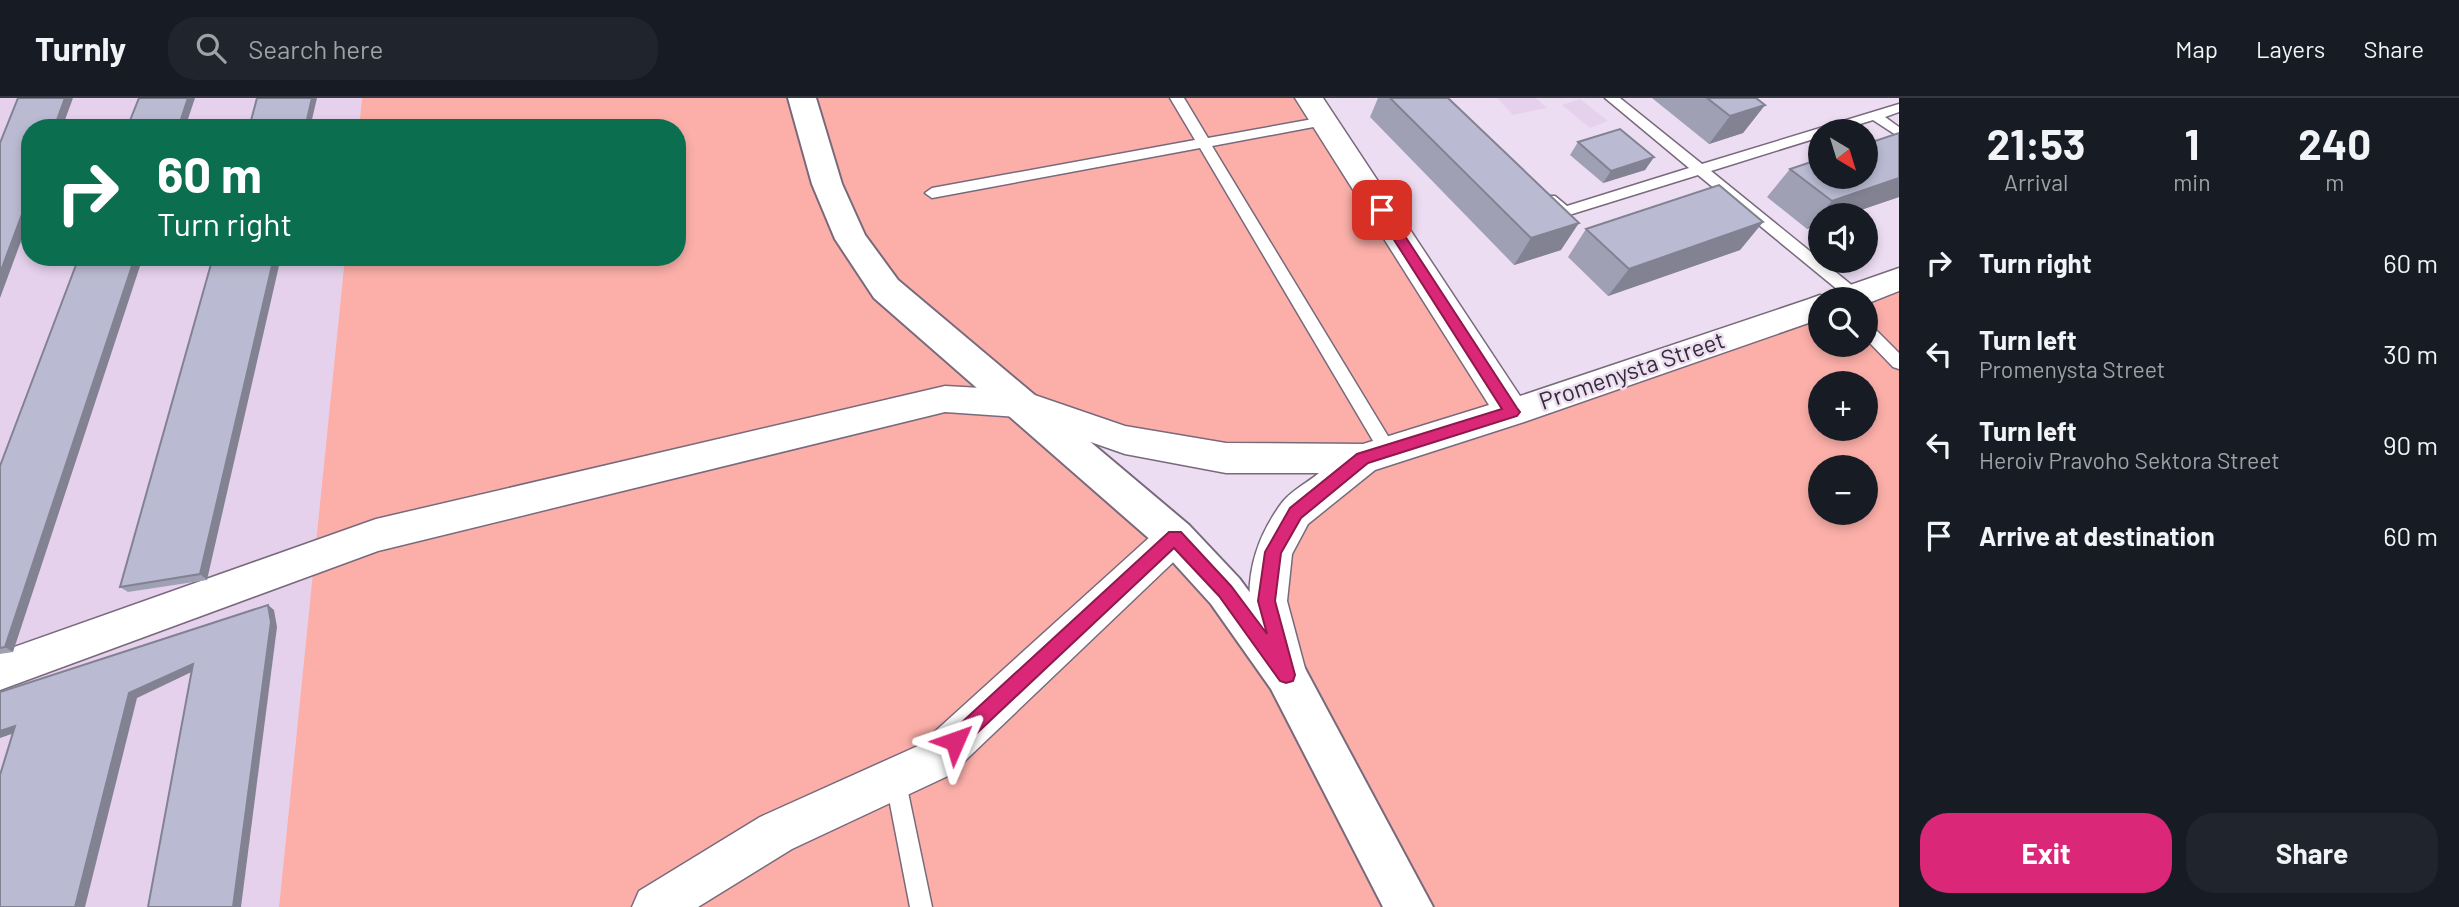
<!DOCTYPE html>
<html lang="en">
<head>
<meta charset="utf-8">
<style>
  :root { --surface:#171b24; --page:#20242c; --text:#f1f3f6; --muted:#9ea1a6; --line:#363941; --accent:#db2777 }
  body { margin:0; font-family:Barlow,sans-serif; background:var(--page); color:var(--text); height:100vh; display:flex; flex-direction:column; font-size:26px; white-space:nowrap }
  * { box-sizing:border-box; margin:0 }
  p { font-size:23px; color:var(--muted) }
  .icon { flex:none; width:38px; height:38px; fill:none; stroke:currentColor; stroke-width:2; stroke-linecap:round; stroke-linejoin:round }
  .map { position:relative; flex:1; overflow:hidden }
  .panel { display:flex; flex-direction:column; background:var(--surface); width:560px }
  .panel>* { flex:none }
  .top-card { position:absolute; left:21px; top:21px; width:665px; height:147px; border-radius:28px; box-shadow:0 4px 10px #0003; background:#0b6e4f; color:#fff; overflow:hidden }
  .needle { width:46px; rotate:142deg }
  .controls { position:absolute; left:1808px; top:21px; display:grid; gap:14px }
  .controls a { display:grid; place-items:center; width:70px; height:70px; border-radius:50%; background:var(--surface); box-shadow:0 4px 10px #0003; font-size:35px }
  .pin { position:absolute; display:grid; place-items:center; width:60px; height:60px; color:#fff; margin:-30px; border-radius:14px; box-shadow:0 4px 10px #0006 }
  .me { position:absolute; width:77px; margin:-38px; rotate:47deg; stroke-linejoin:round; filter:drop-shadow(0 0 5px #0008) }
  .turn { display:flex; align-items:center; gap:24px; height:147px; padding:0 21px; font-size:32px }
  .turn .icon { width:91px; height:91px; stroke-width:2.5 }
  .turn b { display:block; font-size:49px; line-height:60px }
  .eta { display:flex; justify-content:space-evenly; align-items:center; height:119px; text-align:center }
  .eta b { font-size:42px; font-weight:700; line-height:49px }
  .action { display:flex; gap:14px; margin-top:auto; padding:14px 21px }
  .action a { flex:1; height:80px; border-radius:28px; background:var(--accent); color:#fff; font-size:28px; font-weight:700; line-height:80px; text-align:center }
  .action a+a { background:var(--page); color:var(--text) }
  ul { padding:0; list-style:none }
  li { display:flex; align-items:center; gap:21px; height:91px; padding:0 21px }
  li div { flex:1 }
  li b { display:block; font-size:26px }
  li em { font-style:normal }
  header { display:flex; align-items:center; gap:42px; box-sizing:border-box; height:98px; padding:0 35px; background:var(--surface); border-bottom:2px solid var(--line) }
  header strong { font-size:33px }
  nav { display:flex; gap:38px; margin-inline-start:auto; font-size:24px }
  .search { width:490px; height:63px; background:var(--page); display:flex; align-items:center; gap:18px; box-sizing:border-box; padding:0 24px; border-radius:28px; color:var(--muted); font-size:26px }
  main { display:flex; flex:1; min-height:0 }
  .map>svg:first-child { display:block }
  .built { fill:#e6d1ed }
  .green { fill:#fcafa9; fill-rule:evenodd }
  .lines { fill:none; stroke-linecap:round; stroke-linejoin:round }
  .service-casing { stroke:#786a7c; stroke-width:3 }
  .minor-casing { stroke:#786a7c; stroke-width:3 }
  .primary-casing { stroke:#786a7c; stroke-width:4 }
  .service { fill:#fff; fill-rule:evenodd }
  .minor { fill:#fff; fill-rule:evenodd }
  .primary { fill:#fff; fill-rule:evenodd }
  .wall { fill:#a0a0b5 }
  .shaded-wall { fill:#828293 }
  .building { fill:#babad2; stroke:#828293; stroke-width:2 }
  .route { fill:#db2777; stroke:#8e194d; stroke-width:2 }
  .labels { text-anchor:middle; stroke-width:5; stroke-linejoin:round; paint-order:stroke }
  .street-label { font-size:24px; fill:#332d35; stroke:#edddf3 }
</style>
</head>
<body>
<header>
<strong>Turnly</strong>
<div class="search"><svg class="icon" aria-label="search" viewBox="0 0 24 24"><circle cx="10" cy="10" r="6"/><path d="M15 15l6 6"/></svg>Search here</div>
<nav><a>Map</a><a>Layers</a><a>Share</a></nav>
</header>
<main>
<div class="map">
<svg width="1899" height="809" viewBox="0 0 1899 809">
  <rect width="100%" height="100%" fill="#edddf3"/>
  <g class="built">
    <path d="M 0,0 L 362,0 L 359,30 L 30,30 L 30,159 L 345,159 L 279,809 L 0,809 Z"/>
    <path d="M 1497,0 L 1536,0 L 1547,10 L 1513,17 Z"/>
    <path d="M 1580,1 L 1608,23 L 1590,30 L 1562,7 Z"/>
  </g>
  <path class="green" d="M 362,0 L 1309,0 L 1512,314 L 1820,209 L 1820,247 L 1866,247 L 1866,201 L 1844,201 L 1899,181 L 1899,809 L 279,809 L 345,159 L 677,159 L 677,30 L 359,30 ZM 1820,285 L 1866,285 L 1866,331 L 1820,331 ZM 1023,307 L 1226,360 L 1362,362 L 1273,454 L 1285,575 ZM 1820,369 L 1866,369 L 1866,415 L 1820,415 Z"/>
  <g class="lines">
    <defs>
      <g id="service">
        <path d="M 1170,0 L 1184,0 L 1208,40 L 1324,19 L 1331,23 L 1324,27 L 1212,48 L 1394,348 L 1396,353 L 1394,358 L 1382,358 L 1200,50 L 932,100 L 925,95 L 932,90 L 1195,42 Z"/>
        <path d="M 1605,0 L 1620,0 L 1702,66 L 1899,6 L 1899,14 L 1885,19 L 1899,29 L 1899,39 L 1873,22 L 1837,33 L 1820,33 L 1820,39 L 1711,73 L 1859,193 L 1862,197 L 1859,201 L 1849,201 L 1698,77 L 1569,117 L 1559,117 L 1545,104 L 1545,98 L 1555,98 L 1567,108 L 1689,70 Z"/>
        <path d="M 1866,226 L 1872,228 L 1899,255 L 1899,271 L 1893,269 L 1866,241 Z"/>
        <path d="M 895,670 L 902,673 L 905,680 L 932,809 L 910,809 L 885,680 L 888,673 Z"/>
      </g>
      <g id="minor">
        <path d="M 1295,0 L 1323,0 L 1520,298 L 1809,201 L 1820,197 L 1829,200 L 1833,193 L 1899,170 L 1899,193 L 1866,206 L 1866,201 L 1820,201 L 1820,221 L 1524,324 L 1375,372 L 1308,426 L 1292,456 L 1287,503 L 1306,574 L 1300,587 L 1286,593 L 1272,587 C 1243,523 1238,465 1281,406 C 1289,394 1307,385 1319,375 L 1226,375 L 1125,356 L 1019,319 L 945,314 L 378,453 L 0,592 L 0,554 L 376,421 L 945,288 L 1020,292 L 1125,328 L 1226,345 L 1363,346 L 1489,307 Z"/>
        <path d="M 1175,423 L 1188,428 L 1194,439 L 1188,450 L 950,677 L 792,751 L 698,809 L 632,809 L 639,793 L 760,719 L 920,647 L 1162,428 Z"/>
      </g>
      <path id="primary" d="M 788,0 L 816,0 L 842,86 L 865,137 L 898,182 L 1189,427 L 1239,480 L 1301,563 L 1433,809 L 1383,809 L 1271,591 L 1211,506 L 1161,451 L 874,200 L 835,141 L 812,86 Z"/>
    </defs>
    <use href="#service" class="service-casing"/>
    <use href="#minor" class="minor-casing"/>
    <use href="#primary" class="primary-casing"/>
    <use href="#service" class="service"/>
    <use href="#minor" class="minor"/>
    <use href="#primary" class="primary"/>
  </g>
  <g class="wall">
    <path d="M 1378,0 L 1448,0 L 1561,152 L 1514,167 L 1370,19 Z"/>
    <path d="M 1652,0 L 1756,0 L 1765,7 L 1743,35 L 1709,46 Z"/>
    <path d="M 1578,44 L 1654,59 L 1645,72 L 1603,85 L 1570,57 Z"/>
    <path d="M 1790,71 L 1899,99 L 1846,117 L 1820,117 L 1820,126 L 1807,131 L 1767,99 Z"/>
    <path d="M 1763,124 L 1740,152 L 1608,198 L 1568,159 L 1586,131 Z"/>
    <path d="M 213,159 L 207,482 L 128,494 L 120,489 Z"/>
    <path d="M 0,368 L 13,554 L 0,556 Z"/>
  </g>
  <g class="shaded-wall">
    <path d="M 65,0 L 73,0 L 62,30 L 54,30 Z"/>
    <path d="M 188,0 L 195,0 L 185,30 L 178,30 Z"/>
    <path d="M 312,0 L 317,0 L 310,30 L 305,30 Z"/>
    <path d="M 1765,7 L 1743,35 L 1709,46 L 1730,18 Z"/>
    <path d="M 1654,59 L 1645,72 L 1603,85 L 1611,73 Z"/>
    <path d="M 1899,80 L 1899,99 L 1846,117 L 1820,117 L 1820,126 L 1807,131 L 1832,103 Z"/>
    <path d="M 30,95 L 30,119 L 0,200 L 0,175 Z"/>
    <path d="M 1763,124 L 1740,152 L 1608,198 L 1629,171 Z"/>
    <path d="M 1579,125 L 1561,152 L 1514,167 L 1531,140 Z"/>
    <path d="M 135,159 L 143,159 L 13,554 L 5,549 Z"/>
    <path d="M 274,159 L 281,159 L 207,482 L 200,476 Z"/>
    <path d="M 268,507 L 274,512 L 277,529 L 241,809 L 233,809 Z"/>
    <path d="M 193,566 L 200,570 L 137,600 L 85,809 L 75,809 L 129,595 Z"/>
    <path d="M 15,628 L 23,632 L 0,640 L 0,633 Z"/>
  </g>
  <g class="building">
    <path d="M 18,0 L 65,0 L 54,30 L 30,30 L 30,95 L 0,175 L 0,45 Z"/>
    <path d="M 139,0 L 188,0 L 178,30 L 127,30 Z"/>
    <path d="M 257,0 L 312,0 L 305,30 L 249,30 Z"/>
    <path d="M 1390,0 L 1448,0 L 1579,125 L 1531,140 Z"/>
    <path d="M 1707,0 L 1756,0 L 1765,7 L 1730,18 Z"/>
    <path d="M 1620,31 L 1654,59 L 1611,73 L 1578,44 Z"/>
    <path d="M 1899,35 L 1899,80 L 1832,103 L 1790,71 L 1820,61 L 1820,79 L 1866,79 L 1866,46 Z"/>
    <path d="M 1719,87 L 1763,124 L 1629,171 L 1586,131 Z"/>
    <path d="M 79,159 L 135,159 L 5,549 L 0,550 L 0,368 Z"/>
    <path d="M 213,159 L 274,159 L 200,476 L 120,489 Z"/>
    <path d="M 268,507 L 271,524 L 233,809 L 148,809 L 193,566 L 129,595 L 75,809 L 0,809 L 0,677 L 15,628 L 0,633 L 0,594 Z"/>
  </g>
  <path class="route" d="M 1382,108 L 1386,109 L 1517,310 L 1520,314 L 1517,318 L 1368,365 L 1301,420 L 1281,455 L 1275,503 L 1295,577 L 1293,583 L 1286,585 L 1280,583 L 1219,498 L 1174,450 L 961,650 L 955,652 L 948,650 L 946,643 L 948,637 L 1169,434 L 1181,434 L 1231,488 L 1267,536 L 1258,503 L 1265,454 L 1290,410 L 1357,356 L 1502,311 L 1375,112 Z"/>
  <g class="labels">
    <g class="street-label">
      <text transform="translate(1632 273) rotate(-19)" y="8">Promenysta Street</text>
    </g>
  </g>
</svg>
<div class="controls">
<a><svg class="needle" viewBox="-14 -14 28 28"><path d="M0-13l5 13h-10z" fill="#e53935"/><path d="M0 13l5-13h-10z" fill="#9ea1a6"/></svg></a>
<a><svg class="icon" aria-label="sound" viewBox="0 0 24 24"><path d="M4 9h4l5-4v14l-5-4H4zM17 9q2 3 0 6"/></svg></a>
<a><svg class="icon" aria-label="search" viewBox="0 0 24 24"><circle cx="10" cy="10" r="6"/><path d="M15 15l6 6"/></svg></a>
<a>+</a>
<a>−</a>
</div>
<div class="pin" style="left:1382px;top:112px;background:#d93025"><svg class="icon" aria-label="arrive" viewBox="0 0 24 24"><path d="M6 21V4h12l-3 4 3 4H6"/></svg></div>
<svg class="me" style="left:955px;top:643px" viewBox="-20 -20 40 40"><path d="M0-17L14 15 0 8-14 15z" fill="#db2777" stroke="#fff" stroke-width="4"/></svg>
<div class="top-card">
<div class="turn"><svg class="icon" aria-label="right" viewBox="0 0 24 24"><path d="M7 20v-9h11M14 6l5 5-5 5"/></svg><div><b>60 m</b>Turn right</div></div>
</div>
</div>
<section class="panel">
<div class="eta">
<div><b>21:53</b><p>Arrival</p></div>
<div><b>1</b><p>min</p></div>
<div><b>240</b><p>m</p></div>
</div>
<ul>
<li><svg class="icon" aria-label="right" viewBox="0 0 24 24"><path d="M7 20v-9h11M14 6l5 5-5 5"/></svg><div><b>Turn right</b></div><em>60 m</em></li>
<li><svg class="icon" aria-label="left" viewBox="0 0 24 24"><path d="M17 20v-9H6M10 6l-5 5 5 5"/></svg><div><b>Turn left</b><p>Promenysta Street</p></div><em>30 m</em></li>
<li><svg class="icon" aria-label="left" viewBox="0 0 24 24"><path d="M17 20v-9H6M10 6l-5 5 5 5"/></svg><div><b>Turn left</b><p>Heroiv Pravoho Sektora Street</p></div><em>90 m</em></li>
<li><svg class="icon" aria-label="arrive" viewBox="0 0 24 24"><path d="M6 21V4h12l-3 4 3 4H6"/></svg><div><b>Arrive at destination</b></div><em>60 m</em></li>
</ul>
<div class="action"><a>Exit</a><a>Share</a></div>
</section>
</main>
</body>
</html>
